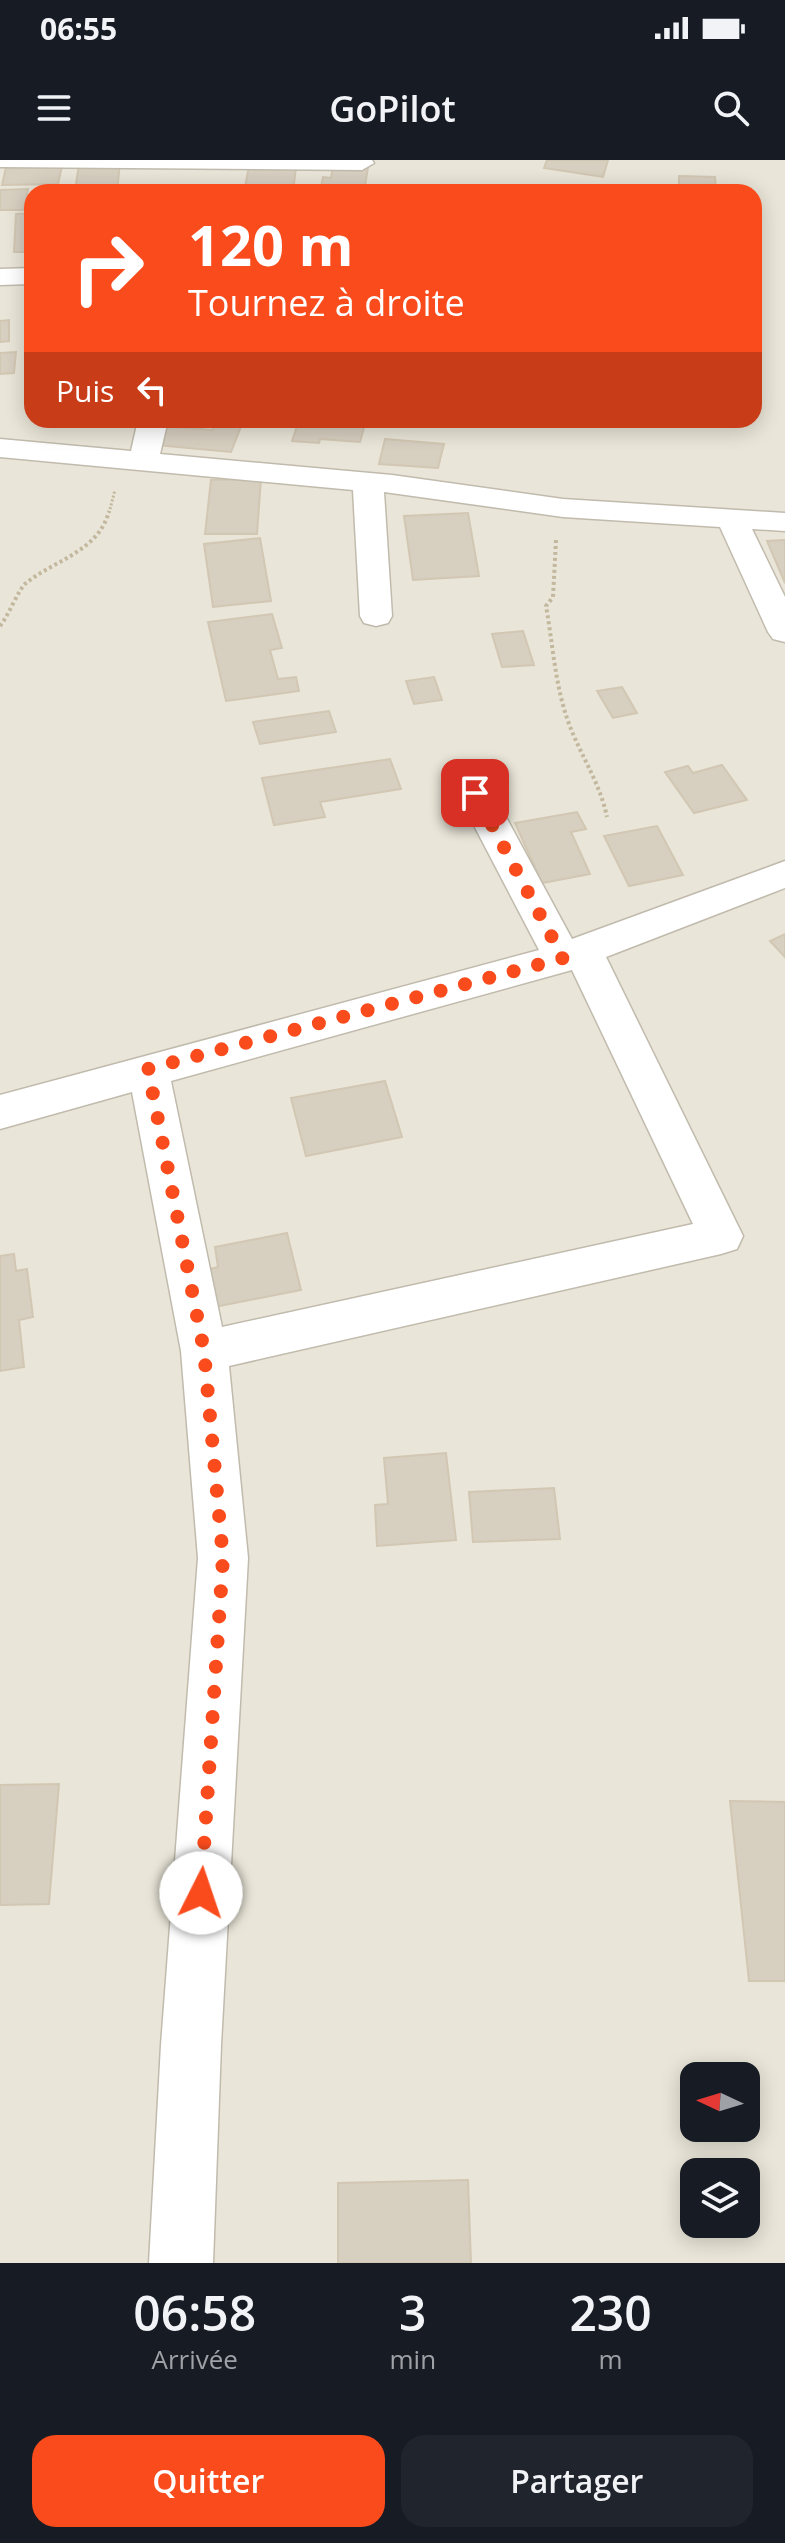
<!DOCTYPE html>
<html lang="fr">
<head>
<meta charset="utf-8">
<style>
  :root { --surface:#171b24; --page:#20242c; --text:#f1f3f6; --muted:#9ea1a6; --accent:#fa4b1d }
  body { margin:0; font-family:"Open Sans",sans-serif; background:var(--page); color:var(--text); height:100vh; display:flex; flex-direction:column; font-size:30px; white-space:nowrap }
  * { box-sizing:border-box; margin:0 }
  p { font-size:26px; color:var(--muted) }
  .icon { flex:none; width:44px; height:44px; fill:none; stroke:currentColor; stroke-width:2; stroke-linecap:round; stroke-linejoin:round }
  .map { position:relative; height:2103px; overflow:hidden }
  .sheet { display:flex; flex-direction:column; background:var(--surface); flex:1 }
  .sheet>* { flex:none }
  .guide { position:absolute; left:24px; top:24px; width:738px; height:244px; border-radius:24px; box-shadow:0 4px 20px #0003; background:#fa4b1d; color:#fff; overflow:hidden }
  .needle { width:52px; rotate:274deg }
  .controls { position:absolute; left:680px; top:1902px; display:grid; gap:16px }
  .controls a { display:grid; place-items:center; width:80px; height:80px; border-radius:16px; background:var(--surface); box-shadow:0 4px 20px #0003; font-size:40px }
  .pin { position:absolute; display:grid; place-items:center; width:68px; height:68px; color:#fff; margin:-34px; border-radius:16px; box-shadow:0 4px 12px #0006 }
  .me { position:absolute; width:88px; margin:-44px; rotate:4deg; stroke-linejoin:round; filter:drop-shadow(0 0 6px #0008) }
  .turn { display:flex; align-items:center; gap:28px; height:168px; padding:0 32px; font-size:36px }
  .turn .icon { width:104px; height:104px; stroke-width:2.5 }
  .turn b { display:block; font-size:56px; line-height:68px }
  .then { display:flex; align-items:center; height:76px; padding:0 32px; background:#0003; gap:16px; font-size:30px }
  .eta { display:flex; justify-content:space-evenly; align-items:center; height:136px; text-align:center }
  .eta b { font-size:48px; font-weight:600; line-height:56px }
  .action { display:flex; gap:16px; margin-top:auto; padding:16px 32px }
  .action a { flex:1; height:92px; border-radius:24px; background:var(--accent); color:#fff; font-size:32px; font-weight:600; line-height:92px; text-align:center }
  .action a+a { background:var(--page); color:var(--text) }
  .status { display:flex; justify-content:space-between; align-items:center; height:56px; padding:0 40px; background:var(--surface); direction:ltr }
  .status svg { height:22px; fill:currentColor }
  header { display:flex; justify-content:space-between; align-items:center; height:104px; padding:0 32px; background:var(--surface); font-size:36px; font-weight:600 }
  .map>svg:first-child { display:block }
  .residential { fill:#e9e5d8; fill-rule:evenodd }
  .building { fill:#d7cfc0; stroke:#d2c7b3; stroke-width:2 }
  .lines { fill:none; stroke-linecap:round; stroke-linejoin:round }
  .minor-casing { stroke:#c1bbad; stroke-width:3 }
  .path-far1 { stroke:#c3b89e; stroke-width:3; stroke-dasharray:2 2; stroke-linecap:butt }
  .path { stroke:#c3b89e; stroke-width:4; stroke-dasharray:3 3; stroke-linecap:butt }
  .minor { fill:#fff; fill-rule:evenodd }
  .route { stroke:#fa4b1d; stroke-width:14; stroke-dasharray:0 25.2 }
</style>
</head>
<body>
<div class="status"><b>06:55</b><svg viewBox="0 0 49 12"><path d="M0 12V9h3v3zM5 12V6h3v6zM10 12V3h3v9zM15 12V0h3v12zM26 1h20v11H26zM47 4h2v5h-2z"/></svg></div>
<header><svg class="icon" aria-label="menu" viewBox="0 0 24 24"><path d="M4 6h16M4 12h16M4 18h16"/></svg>GoPilot<svg class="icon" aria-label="search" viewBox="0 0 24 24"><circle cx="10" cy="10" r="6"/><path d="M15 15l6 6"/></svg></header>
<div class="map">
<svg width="785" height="2103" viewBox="0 0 785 2103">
  <rect width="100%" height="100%" fill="#f5f2ea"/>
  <path class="residential" d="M 0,0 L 785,0 L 785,2103 L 0,2103 ZM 32,32 L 754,32 L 754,260 L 32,260 ZM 694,1916 L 746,1916 L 746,1968 L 694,1968 ZM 694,2012 L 746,2012 L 746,2064 L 694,2064 Z"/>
  <g class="building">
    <path d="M 547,0 L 608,0 L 603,17 L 544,8 Z"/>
    <path d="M 63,2 L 58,24 L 2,25 L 7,3 Z"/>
    <path d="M 120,2 L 117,32 L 75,32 L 79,3 Z"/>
    <path d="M 249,6 L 296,7 L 293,32 L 244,32 Z"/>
    <path d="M 333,6 L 368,7 L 364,32 L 320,32 L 323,17 L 331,18 Z"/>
    <path d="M 679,16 L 715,17 L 716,30 L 726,32 L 679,32 Z"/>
    <path d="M 28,29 L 24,50 L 0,50 L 0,30 Z"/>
    <path d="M 32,53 L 32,92 L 14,92 L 16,54 Z"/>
    <path d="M 9,160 L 9,181 L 0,182 L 0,161 Z"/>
    <path d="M 16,192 L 14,213 L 0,214 L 0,193 Z"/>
    <path d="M 299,260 L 366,260 L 360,282 L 320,279 L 319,283 L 292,281 Z"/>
    <path d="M 216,261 L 242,264 L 231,292 L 155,285 L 163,266 L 213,270 Z"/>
    <path d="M 385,279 L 444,284 L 438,308 L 379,304 Z"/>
    <path d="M 261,319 L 257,374 L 205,374 L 211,320 Z"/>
    <path d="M 468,353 L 479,416 L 413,420 L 404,356 Z"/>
    <path d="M 260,378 L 271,441 L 213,447 L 204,384 Z"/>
    <path d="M 785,380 L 785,423 L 767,381 Z"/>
    <path d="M 272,454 L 282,488 L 270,490 L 278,519 L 296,517 L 299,531 L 226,541 L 208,462 Z"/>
    <path d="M 523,471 L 534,505 L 502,507 L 492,474 Z"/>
    <path d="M 434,517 L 442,540 L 414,544 L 406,521 Z"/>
    <path d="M 622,527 L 637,553 L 613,558 L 597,531 Z"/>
    <path d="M 329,551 L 336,572 L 260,584 L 253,562 Z"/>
    <path d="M 390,599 L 401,629 L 320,642 L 325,657 L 274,665 L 262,618 Z"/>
    <path d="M 722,605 L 747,640 L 694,653 L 665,612 L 688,606 L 693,613 Z"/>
    <path d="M 577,652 L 586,669 L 571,672 L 590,714 L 542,723 L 515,663 Z"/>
    <path d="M 657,666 L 683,715 L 629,726 L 604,676 Z"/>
    <path d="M 785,774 L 785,797 L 770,781 Z"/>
    <path d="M 385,921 L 402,977 L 306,996 L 291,938 Z"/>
    <path d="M 287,1073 L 301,1130 L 214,1147 L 206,1110 L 218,1107 L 215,1087 Z"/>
    <path d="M 14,1094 L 16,1111 L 27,1109 L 33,1157 L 19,1160 L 24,1207 L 0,1211 L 0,1096 Z"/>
    <path d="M 446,1293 L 456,1380 L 377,1386 L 375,1345 L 388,1344 L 384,1298 Z"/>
    <path d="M 554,1328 L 560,1379 L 473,1382 L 469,1332 Z"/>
    <path d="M 59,1624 L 49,1744 L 0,1745 L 0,1625 Z"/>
    <path d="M 730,1641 L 785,1642 L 785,1821 L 749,1821 Z"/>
    <path d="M 468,2020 L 471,2103 L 338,2103 L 338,2023 Z"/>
  </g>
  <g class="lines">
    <defs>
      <g id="minor">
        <path d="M 0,0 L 372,0 L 374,3 L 362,10 L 0,7 Z"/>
        <path d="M 32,108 L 32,124 L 0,125 L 0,109 Z"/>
        <path d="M 138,260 L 168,260 L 160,294 L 392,315 L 563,339 L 785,353 L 785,371 L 752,369 L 785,437 L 785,482 L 773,479 L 768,472 L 720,367 L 563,357 L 384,332 L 392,456 L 388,463 L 376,466 L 364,463 L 360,456 L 353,330 L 0,297 L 0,279 L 131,291 Z"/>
        <path d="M 475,621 L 488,624 L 493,633 L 572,779 L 785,701 L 785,728 L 606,797 L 743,1076 L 737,1089 L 721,1094 L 229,1206 L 248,1398 L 221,1885 L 213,2103 L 149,2103 L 161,1885 L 198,1398 L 181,1191 L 132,932 L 0,969 L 0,935 L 539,790 L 457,633 L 462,624 ZM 572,810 L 693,1064 L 222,1167 L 171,921 Z"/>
      </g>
    </defs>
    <use href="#minor" class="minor-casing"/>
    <path class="path-far1" d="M 109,353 L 115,330"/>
    <g class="path">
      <path d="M 556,380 L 553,437 L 546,446 C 553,485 555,526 569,564 C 581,596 600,623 607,657"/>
      <path d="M 0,466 C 9,455 18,430 26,423 C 55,400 99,391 109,351"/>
    </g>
    <use href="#minor" class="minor"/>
  </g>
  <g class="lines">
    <path class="route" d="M 201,1733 L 223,1398 L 204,1191 L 148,909 L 563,798 L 475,633"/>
  </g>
</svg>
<div class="controls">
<a><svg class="needle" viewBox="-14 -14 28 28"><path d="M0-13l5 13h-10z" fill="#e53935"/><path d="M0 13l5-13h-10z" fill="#9ea1a6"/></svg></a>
<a><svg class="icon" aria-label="layers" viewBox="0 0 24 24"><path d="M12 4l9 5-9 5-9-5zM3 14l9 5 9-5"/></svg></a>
</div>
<div class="pin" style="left:475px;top:633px;background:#d93025"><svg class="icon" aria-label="arrive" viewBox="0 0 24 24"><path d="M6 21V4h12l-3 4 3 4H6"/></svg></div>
<svg class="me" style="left:201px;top:1733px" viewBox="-20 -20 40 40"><circle r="19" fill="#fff"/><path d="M0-13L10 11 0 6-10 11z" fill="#fa4b1d"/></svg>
<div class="guide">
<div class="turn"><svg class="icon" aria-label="right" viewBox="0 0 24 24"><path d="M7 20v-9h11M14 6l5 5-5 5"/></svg><div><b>120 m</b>Tournez à droite</div></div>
<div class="then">Puis<svg class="icon" aria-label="left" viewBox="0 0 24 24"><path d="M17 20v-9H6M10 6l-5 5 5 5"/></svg></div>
</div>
</div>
<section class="sheet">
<div class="eta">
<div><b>06:58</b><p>Arrivée</p></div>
<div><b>3</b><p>min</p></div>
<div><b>230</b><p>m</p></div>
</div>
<div class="action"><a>Quitter</a><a>Partager</a></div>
</section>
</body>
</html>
